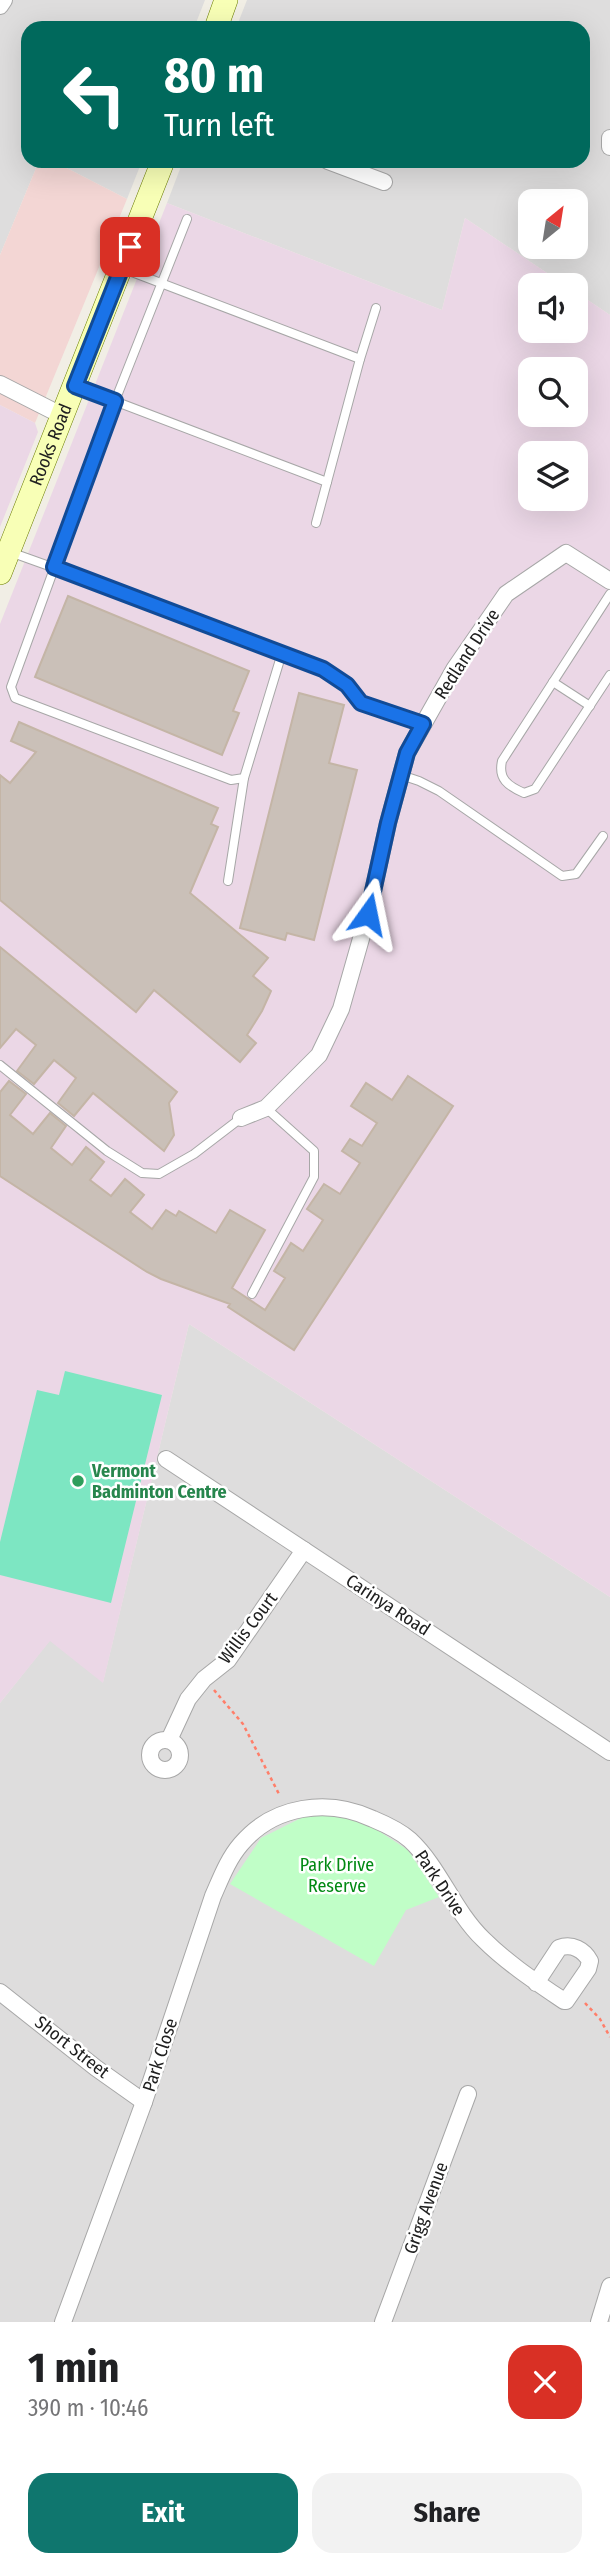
<!DOCTYPE html>
<html lang="en">
<head>
<meta charset="utf-8">
<style>
  :root { --surface:#fff; --page:#f2f2f2; --text:#202124; --muted:#757577; --accent:#0f766e }
  body { margin:0; font-family:"Fira Sans Condensed",sans-serif; background:var(--page); color:var(--text); height:100vh; display:flex; flex-direction:column; font-size:26px; white-space:nowrap }
  * { box-sizing:border-box; margin:0 }
  p { font-size:23px; color:var(--muted) }
  .icon { flex:none; width:38px; height:38px; fill:none; stroke:currentColor; stroke-width:2; stroke-linecap:round; stroke-linejoin:round }
  .map { position:relative; height:2322px; overflow:hidden }
  .panel { display:flex; flex-direction:column; background:var(--surface); flex:1 }
  .panel>* { flex:none }
  .guide { position:absolute; left:21px; top:21px; width:569px; height:147px; border-radius:21px; box-shadow:0 7px 28px #0002; background:#00695c; color:#fff; overflow:hidden }
  .needle { width:46px; rotate:30deg }
  .fabs { position:absolute; left:518px; top:189px; display:grid; gap:14px }
  .fabs a { display:grid; place-items:center; width:70px; height:70px; border-radius:14px; background:var(--surface); box-shadow:0 7px 28px #0002; font-size:35px }
  .pin { position:absolute; display:grid; place-items:center; width:60px; height:60px; color:#fff; margin:-30px; border-radius:14px; box-shadow:0 4px 10px #0006 }
  .me { position:absolute; width:77px; margin:-38px; rotate:12deg; stroke-linejoin:round; filter:drop-shadow(0 0 5px #0008) }
  .turn { display:flex; align-items:center; gap:24px; height:147px; padding:0 28px; font-size:32px }
  .turn .icon { width:91px; height:91px; stroke-width:2.5 }
  .turn b { display:block; font-size:49px; line-height:60px }
  .round { display:grid; place-items:center; flex:none; width:74px; height:74px; border-radius:21px; background:var(--page) }
  .headline { display:flex; align-items:center; justify-content:space-between; height:119px; padding:0 28px }
  h1 { font-size:42px; font-weight:700; line-height:52px }
  .button { display:flex; gap:14px; margin-top:auto; padding:14px 28px }
  .button a { flex:1; height:80px; border-radius:21px; background:var(--accent); color:#fff; font-size:28px; font-weight:700; line-height:80px; text-align:center }
  .button a+a { background:var(--page); color:var(--text) }
  .map>svg:first-child { display:block }
  .residential { fill:#dedddd; fill-rule:evenodd }
  .commercial { fill:#f3d6d4 }
  .industrial { fill:#ebd7e6; fill-rule:evenodd }
  .park { fill:#c0fec7 }
  .pitch { fill:#7de6c2 }
  .building { fill:#cac0b8; stroke:#c4b5a6; stroke-width:2 }
  .lines { fill:none; stroke-linecap:round; stroke-linejoin:round }
  .lane-casing { stroke:#a7a7a7; stroke-width:10 }
  .street-casing { stroke:#a7a7a7; stroke-width:18 }
  .secondary-casing { stroke:#6b7e00; stroke-width:24 }
  .path { stroke:#ff7e69; stroke-width:2.5; stroke-dasharray:3.5 3.5; stroke-linecap:butt }
  .lane { stroke:#fff; stroke-width:8 }
  .street { stroke:#fff; stroke-width:16 }
  .secondary { stroke:#f8ffb6; stroke-width:23 }
  .route-casing { stroke:#114b97; stroke-width:18 }
  .route { stroke:#1a73e8; stroke-width:12 }
  .leisure-dot { fill:#2e9e5b; stroke:#fff; stroke-width:2.5 }
  .labels { text-anchor:middle; stroke-width:5; stroke-linejoin:round; paint-order:stroke }
  .street-label { font-size:18px; fill:#202020; stroke:#fff }
  .leisure-label { font-size:18px; font-weight:bold; fill:#27864d; stroke:#fff; text-anchor:start }
  .park-label { font-size:18px; fill:#028913; stroke:#fff }
</style>
</head>
<body>
<div class="map">
<svg width="610" height="2322" viewBox="0 0 610 2322">
  <rect width="100%" height="100%" fill="#f1eee5"/>
  <g class="residential">
    <path d="M 0,0 L 205,0 L 194,28 L 28,28 L 28,161 L 39,161 L 0,255 Z"/>
    <path d="M 247,0 L 610,0 L 610,315 L 576,292 L 576,285 L 565,285 L 465,218 L 442,310 L 167,203 L 183,161 L 583,161 L 583,28 L 236,28 ZM 530,201 L 576,201 L 576,247 L 530,247 Z"/>
    <path d="M 53,161 L 142,161 L 127,199 Z"/>
    <path d="M 189,1324 L 610,1597 L 610,2322 L 0,2322 L 0,1703 L 50,1640 L 103,1682 Z"/>
  </g>
  <path class="commercial" d="M 39,161 L 53,161 L 127,199 L 35,423 L 0,405 L 0,255 Z"/>
  <g class="industrial">
    <path d="M 167,203 L 442,310 L 465,218 L 565,285 L 530,285 L 530,331 L 576,331 L 576,292 L 610,315 L 610,1597 L 189,1324 L 103,1683 L 50,1641 L 0,1703 L 0,624 ZM 530,369 L 576,369 L 576,415 L 530,415 ZM 530,453 L 576,453 L 576,499 L 530,499 Z"/>
    <path d="M 0,405 L 35,423 L 38,432 L 0,527 Z"/>
  </g>
  <path class="park" d="M 311,1813 L 354,1815 L 408,1850 L 439,1897 L 406,1910 L 374,1966 L 230,1884 L 261,1838 Z"/>
  <path class="pitch" d="M 65,1371 L 162,1395 L 111,1603 L 0,1575 L 0,1542 L 37,1390 L 59,1395 Z"/>
  <g class="building">
    <path d="M 68,596 L 249,671 L 233,711 L 239,713 L 222,755 L 35,677 Z"/>
    <path d="M 299,693 L 344,705 L 329,763 L 357,770 L 314,940 L 287,933 L 285,940 L 240,928 Z"/>
    <path d="M 19,722 L 218,808 L 211,824 L 218,827 L 190,893 L 268,958 L 253,976 L 271,991 L 262,1011 L 247,1035 L 256,1043 L 240,1062 L 154,990 L 136,1012 L 0,900 L 0,775 L 10,783 L 36,752 L 11,741 Z"/>
    <path d="M 0,947 L 177,1092 L 169,1103 L 174,1135 L 164,1151 L 93,1093 L 74,1116 L 58,1103 L 76,1078 L 54,1060 L 34,1084 L 17,1071 L 36,1045 L 16,1029 L 0,1048 Z"/>
    <path d="M 408,1076 L 453,1106 L 294,1350 L 228,1307 L 230,1304 L 161,1279 L 147,1272 L 0,1176 L 0,1092 L 9,1081 L 26,1094 L 10,1115 L 33,1134 L 50,1113 L 66,1126 L 51,1148 L 72,1165 L 86,1147 L 104,1162 L 90,1180 L 111,1196 L 125,1179 L 144,1195 L 130,1212 L 152,1229 L 166,1210 L 176,1216 L 179,1211 L 216,1233 L 230,1210 L 265,1230 L 232,1288 L 265,1310 L 285,1278 L 274,1271 L 291,1243 L 303,1251 L 323,1220 L 307,1209 L 324,1184 L 340,1194 L 360,1163 L 342,1151 L 350,1139 L 362,1146 L 377,1123 L 351,1106 L 366,1083 L 392,1100 Z"/>
  </g>
  <g class="lines">
    <defs>
      <g id="lane">
        <path d="M 187,219 L 115,401 L 11,687 L 15,698 L 231,780 L 244,778 L 282,653"/>
        <path d="M 124,269 L 360,359 L 316,523"/>
        <path d="M 360,359 L 376,308"/>
        <path d="M 75,386 L 327,482"/>
        <path d="M 10,552 L 172,610 L 323,669 L 347,685 L 361,703 L 423,724"/>
        <path d="M 610,594 L 502,761 C 498,779 508,786 524,793 L 535,789 L 610,675"/>
        <path d="M 553,682 L 590,706"/>
        <path d="M 401,775 L 419,781 L 439,791 L 562,876 L 576,874 L 603,836"/>
        <path d="M 228,881 L 244,778"/>
        <path d="M 0,1065 L 107,1151 L 142,1173 L 159,1174 L 194,1154 L 241,1118"/>
        <path d="M 252,1294 L 314,1177 L 314,1151 L 266,1108"/>
      </g>
      <g id="street">
        <path d="M 0,6 L 4,0"/>
        <path d="M 610,138 L 610,147"/>
        <path d="M 328,161 L 384,182"/>
        <path d="M 0,384 L 63,416"/>
        <path d="M 241,1118 L 266,1108 L 319,1055 L 341,1009 L 368,914 L 388,823 L 407,753 L 455,668 L 506,594 L 566,553 L 610,581"/>
        <path d="M 166,1459 L 610,1752"/>
        <circle cx="165" cy="1755" r="15"/>
        <path d="M 169,1740 L 188,1699 L 204,1679 L 228,1660 L 304,1550"/>
        <path d="M 0,1992 L 96,2068 L 144,2102"/>
        <path d="M 63,2322 L 144,2102 L 213,1896 C 221,1878 228,1859 241,1844 C 274,1805 328,1798 373,1819 C 385,1824 400,1831 410,1840 C 440,1868 453,1910 483,1939 C 507,1963 536,1982 564,2001 L 566,2001 L 588,1969 L 590,1961 C 584,1950 572,1943 559,1948 L 536,1983"/>
        <path d="M 383,2322 L 468,2094"/>
        <path d="M 599,2322 L 610,2286"/>
      </g>
      <g id="secondary">
        <path d="M 216,28 L 226,0"/>
        <path id="s1" d="M 0,573 L 163,161"/>
      </g>
    </defs>
    <use href="#lane" class="lane-casing"/>
    <use href="#street" class="street-casing"/>
    <use href="#secondary" class="secondary-casing"/>
    <g class="path">
      <path d="M 214,1690 L 243,1724 L 280,1796"/>
      <path d="M 585,2003 L 600,2019 L 610,2037"/>
    </g>
    <use href="#lane" class="lane"/>
    <use href="#street" class="street"/>
    <use href="#secondary" class="secondary"/>
  </g>
  <g class="lines">
    <defs>
      <path id="route" d="M 130,247 L 75,386 L 115,401 L 54,567 L 323,669 L 347,685 L 361,703 L 423,724 L 407,753 L 388,823 L 368,914"/>
    </defs>
    <use href="#route" class="route-casing"/>
    <use href="#route" class="route"/>
  </g>
  <circle class="leisure-dot" cx="78" cy="1481" r="7"/>
  <g class="labels">
    <g class="street-label">
      <text dy="6" stroke="none"><textPath href="#s1" startOffset="138">Rooks Road</textPath></text>
      <text transform="translate(467 654) rotate(-57)" y="6">Redland Drive</text>
      <text transform="translate(388 1605) rotate(33)" y="6">Carinya Road</text>
      <text transform="translate(248 1628) rotate(-53)" y="6">Willis Court</text>
      <text transform="translate(440 1883) rotate(56)" y="6">Park Drive</text>
      <text transform="translate(72 2047) rotate(38)" y="6">Short Street</text>
      <text transform="translate(160 2055) rotate(-72)" y="6">Park Close</text>
      <text transform="translate(426 2208) rotate(-70)" y="6">Grigg Avenue</text>
    </g>
    <g class="leisure-label">
      <text x="92" y="1477">Vermont<tspan x="92" dy="21">Badminton Centre</tspan></text>
    </g>
    <g class="park-label">
      <text x="337" y="1871">Park Drive<tspan x="337" dy="21">Reserve</tspan></text>
    </g>
  </g>
</svg>
<div class="fabs">
<a><svg class="needle" viewBox="-14 -14 28 28"><path d="M0-13l5 13h-10z" fill="#e53935"/><path d="M0 13l5-13h-10z" fill="#757577"/></svg></a>
<a><svg class="icon" aria-label="sound" viewBox="0 0 24 24"><path d="M4 9h4l5-4v14l-5-4H4zM17 9q2 3 0 6"/></svg></a>
<a><svg class="icon" aria-label="search" viewBox="0 0 24 24"><circle cx="10" cy="10" r="6"/><path d="M15 15l6 6"/></svg></a>
<a><svg class="icon" aria-label="layers" viewBox="0 0 24 24"><path d="M12 4l9 5-9 5-9-5zM3 14l9 5 9-5"/></svg></a>
</div>
<div class="pin" style="left:130px;top:247px;background:#d93025"><svg class="icon" aria-label="arrive" viewBox="0 0 24 24"><path d="M6 21V4h12l-3 4 3 4H6"/></svg></div>
<svg class="me" style="left:368px;top:914px" viewBox="-20 -20 40 40"><path d="M0-17L14 15 0 8-14 15z" fill="#1a73e8" stroke="#fff" stroke-width="4"/></svg>
<div class="guide">
<div class="turn"><svg class="icon" aria-label="left" viewBox="0 0 24 24"><path d="M17 20v-9H6M10 6l-5 5 5 5"/></svg><div><b>80 m</b>Turn left</div></div>
</div>
</div>
<section class="panel">
<div class="headline"><div><h1>1 min</h1><p>390 m · 10:46</p></div><a class="round" style="background:#d93025;color:#fff"><svg class="icon" aria-label="close" viewBox="0 0 24 24"><path d="M6 6l12 12M18 6L6 18"/></svg></a></div>
<div class="button"><a>Exit</a><a>Share</a></div>
</section>
</body>
</html>
